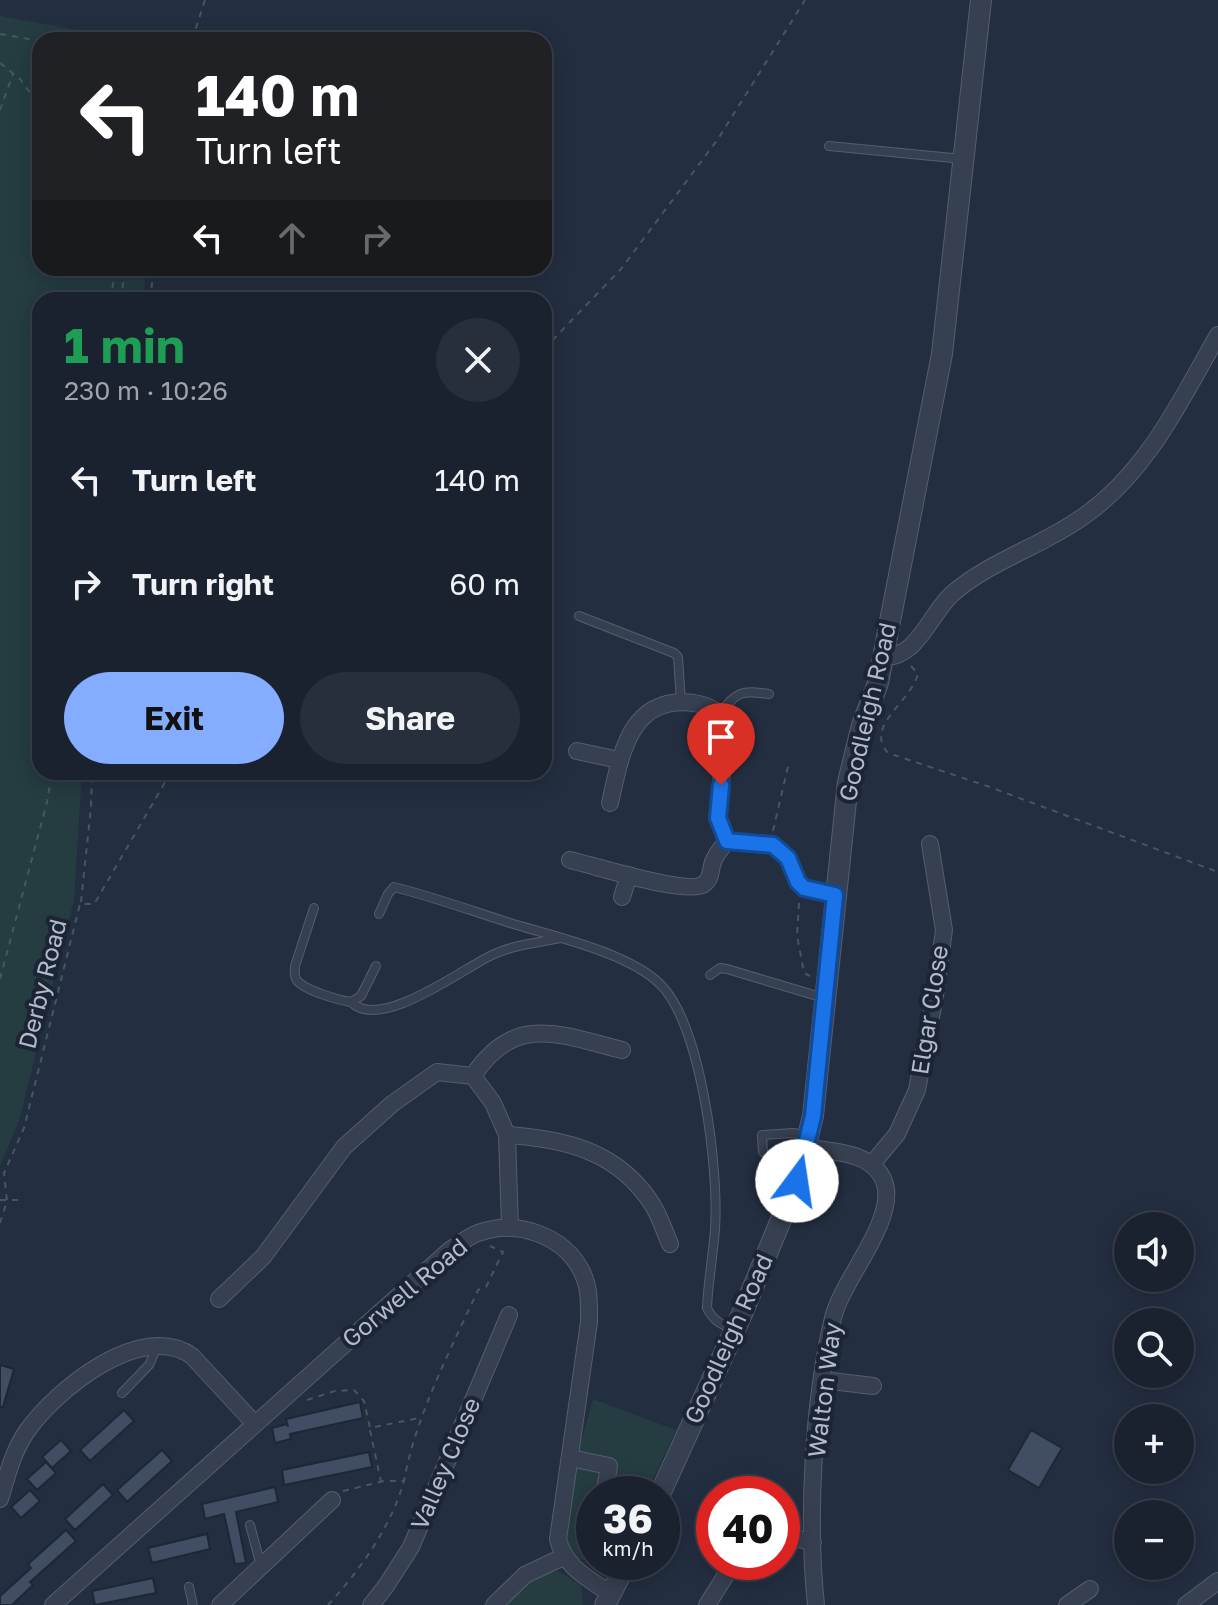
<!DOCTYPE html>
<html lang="en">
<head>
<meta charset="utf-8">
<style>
  :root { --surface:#1a2230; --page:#272f3c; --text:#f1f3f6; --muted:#9fa4ab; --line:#383f4c; --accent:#84acff }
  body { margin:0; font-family:"Golos Text",sans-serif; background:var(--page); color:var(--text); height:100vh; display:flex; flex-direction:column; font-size:30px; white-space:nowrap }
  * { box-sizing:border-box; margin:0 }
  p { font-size:26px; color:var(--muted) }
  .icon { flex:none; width:44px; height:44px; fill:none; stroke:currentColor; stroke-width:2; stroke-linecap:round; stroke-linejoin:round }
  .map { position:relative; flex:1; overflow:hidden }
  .sheet { position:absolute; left:32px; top:292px; width:520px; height:488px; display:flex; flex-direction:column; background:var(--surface); border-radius:24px; box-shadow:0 4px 20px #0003,0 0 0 2px var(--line) }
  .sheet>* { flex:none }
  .guide { position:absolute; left:32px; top:32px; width:520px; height:244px; border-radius:24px; box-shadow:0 4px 20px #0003,0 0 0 2px var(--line); background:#202124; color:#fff; overflow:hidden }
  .tools { position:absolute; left:1114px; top:1212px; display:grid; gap:16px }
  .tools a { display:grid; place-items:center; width:80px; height:80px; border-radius:50%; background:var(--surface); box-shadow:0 4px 20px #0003,0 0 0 2px var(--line); font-size:40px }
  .speed { position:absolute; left:576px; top:1476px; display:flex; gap:16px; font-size:40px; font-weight:700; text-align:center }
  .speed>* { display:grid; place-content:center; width:104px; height:104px; border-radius:50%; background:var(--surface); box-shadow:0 4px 20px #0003,0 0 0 2px var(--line); line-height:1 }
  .speed small { font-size:20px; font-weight:400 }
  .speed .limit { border:12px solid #d22; background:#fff; color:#111 }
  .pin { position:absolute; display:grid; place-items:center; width:68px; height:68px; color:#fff; margin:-82px -34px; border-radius:50% 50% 50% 0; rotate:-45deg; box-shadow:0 0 8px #0007 }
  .pin .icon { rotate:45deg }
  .me { position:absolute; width:88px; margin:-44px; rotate:14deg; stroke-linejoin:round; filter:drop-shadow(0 0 6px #0008) }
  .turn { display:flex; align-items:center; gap:28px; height:168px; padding:0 32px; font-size:36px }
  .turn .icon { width:104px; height:104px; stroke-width:2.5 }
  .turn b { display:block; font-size:56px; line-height:68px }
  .lanes { display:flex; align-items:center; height:76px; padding:0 32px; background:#0003; justify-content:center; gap:40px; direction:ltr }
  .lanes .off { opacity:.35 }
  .round { display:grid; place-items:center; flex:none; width:84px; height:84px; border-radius:42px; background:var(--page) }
  .summary { display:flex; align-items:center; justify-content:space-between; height:136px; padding:0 32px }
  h1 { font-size:48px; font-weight:700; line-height:60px; color:#1e9e55 }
  .action { display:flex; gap:16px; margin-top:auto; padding:16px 32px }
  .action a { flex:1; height:92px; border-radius:48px; background:var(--accent); color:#111; font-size:32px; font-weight:700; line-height:92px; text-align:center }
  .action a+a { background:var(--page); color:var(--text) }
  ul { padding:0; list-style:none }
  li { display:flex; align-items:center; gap:24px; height:104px; padding:0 32px }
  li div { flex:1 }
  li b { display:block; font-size:30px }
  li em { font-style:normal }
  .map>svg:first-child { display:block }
  .green { fill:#253c41 }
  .building { fill:#414d62; stroke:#1e2737; stroke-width:2 }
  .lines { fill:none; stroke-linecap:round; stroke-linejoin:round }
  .service-casing { stroke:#555e6e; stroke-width:10 }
  .minor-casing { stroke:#555e6e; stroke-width:18 }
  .tertiary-casing { stroke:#555e6e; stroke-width:22 }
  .path { stroke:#43595e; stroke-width:2; stroke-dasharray:6 6; stroke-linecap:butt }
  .service { stroke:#374050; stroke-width:8 }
  .minor { stroke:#374050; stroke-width:16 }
  .tertiary { stroke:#374050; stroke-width:20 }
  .route-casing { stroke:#114b97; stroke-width:20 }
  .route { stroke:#1a73e8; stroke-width:14 }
  .labels { text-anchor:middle; stroke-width:8; stroke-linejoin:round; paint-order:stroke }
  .street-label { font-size:24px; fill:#b3bbcb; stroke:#1c2535 }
</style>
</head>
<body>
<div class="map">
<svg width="1218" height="1605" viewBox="0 0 1218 1605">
  <rect width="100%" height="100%" fill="#232e40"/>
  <g class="green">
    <path d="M 0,16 L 132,40 L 40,40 L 40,268 L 146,268 L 143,300 L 40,300 L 40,772 L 82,772 L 74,900 L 19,1121 L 0,1166 Z"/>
    <path d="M 593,1399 L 676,1430 L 646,1494 L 594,1494 L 594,1562 L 578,1559 C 575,1555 569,1549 568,1543 C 560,1509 584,1433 593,1399 Z"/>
    <path d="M 558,1571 L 581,1585 L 583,1605 L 501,1605 C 518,1588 534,1576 558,1571 Z"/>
  </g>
  <g class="building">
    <path d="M 0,1365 L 14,1369 L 3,1407 L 0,1407 Z"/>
    <path d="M 360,1402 L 363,1418 L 290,1434 L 291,1439 L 275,1443 L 272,1428 L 287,1424 L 288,1427 L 286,1419 Z"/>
    <path d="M 124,1410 L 134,1421 L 90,1461 L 80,1450 Z"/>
    <path d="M 1031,1430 L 1062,1448 L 1039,1488 L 1008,1470 Z"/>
    <path d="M 61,1440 L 71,1451 L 52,1468 L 42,1457 Z"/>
    <path d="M 162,1450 L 172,1461 L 127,1502 L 117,1490 Z"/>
    <path d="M 369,1452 L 372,1467 L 284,1485 L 282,1470 Z"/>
    <path d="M 46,1462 L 56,1473 L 37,1490 L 27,1479 Z"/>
    <path d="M 103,1484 L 113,1495 L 75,1530 L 65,1519 Z"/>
    <path d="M 275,1487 L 278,1502 L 236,1512 L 246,1563 L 235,1564 L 224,1514 L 205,1519 L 202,1504 Z"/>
    <path d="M 30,1490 L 40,1501 L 21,1518 L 11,1507 Z"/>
    <path d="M 66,1530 L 76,1541 L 30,1582 L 33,1585 L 12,1605 L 0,1605 L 0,1596 L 31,1568 L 28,1564 Z"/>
    <path d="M 207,1534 L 210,1549 L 152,1563 L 148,1548 Z"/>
    <path d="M 153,1578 L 156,1593 L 95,1605 L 92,1591 Z"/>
  </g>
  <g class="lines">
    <defs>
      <g id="service">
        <path d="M 829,146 L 963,159"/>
        <path d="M 579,616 L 674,653 L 678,657 L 681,702"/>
        <path d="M 720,714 C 737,691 741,690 769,694"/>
        <path d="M 314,908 L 295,966 C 295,970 294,975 296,979 C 302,990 339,1000 351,1002 L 361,996 L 376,966"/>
        <path d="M 379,914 L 388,894 L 394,887 C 434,897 472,911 510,923 C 553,936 630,953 661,985 C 702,1027 719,1171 715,1229 C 713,1256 708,1282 707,1308 C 713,1321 721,1324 734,1330"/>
        <path d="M 710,975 L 720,968 L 727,969 L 824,998"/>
        <path d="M 351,1002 C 380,1032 462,969 492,955 C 513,945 537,943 560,938"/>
        <path d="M 763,1152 L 762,1135 L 793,1133 L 807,1136"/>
        <path d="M 122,1393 L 149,1365 L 157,1347"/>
        <path d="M 250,1525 L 261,1566"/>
        <path d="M 189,1587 L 193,1605"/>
      </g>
      <g id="minor">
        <path d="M 883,657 C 917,659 930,614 952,594 C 991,560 1043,546 1084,516 C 1148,471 1180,401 1218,335"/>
        <path d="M 577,751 L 619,760"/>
        <path d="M 610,803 C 621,755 629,695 694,703 C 711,706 720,711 726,727 L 718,818 L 727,841 L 773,845 L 788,858 L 798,882 L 804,888 L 835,895"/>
        <path d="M 570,860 C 593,865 688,896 704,884 C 712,878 710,870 713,862 C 716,854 722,847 727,841"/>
        <path d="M 622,897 L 629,875"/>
        <path d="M 473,1076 C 515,1012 561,1035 622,1050"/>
        <path d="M 507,1135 C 565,1139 618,1151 652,1204 C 660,1216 664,1231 670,1244"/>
        <path d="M 805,1148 C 833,1151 880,1152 886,1189 C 891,1227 842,1281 833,1318 C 813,1401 807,1520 816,1605"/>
        <path d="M 872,1164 L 897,1134 L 917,1090 L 935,996 L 944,930 L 930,844"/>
        <path d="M 219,1299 L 263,1257 L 344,1147 L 392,1104 L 437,1072 L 473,1076 L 493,1103 L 507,1135 L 510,1227"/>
        <path d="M 823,1380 L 873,1386"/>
        <path d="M 570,1458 L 609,1466 L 604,1494"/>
        <path d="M 0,1499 C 7,1476 13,1451 27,1431 C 56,1390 141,1320 192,1356 L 254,1423"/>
        <path d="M 782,1536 L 813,1542"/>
        <path d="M 53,1605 L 451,1249 C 460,1244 469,1236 478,1233 C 516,1219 564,1235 582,1272 C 590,1288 589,1305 589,1322 L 558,1539 C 564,1567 589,1579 611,1594"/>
        <path d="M 220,1605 L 332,1500"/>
        <path d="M 371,1605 L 386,1586 L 411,1547 L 509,1315"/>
        <path d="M 494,1605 L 525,1575 L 563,1557"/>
        <path d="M 707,1605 L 734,1562"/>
        <path d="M 1067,1605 L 1090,1589"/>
        <path d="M 1186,1605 L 1218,1581"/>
      </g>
      <g id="tertiary">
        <path d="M 660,1494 L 742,1314 L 797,1181 L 813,1116 L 848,782 L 862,725 L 878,683 L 942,354 L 981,0"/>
        <path d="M 605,1605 L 627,1562"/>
      </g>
    </defs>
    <use href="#service" class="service-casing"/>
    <use href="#minor" class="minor-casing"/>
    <use href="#tertiary" class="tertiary-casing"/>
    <g class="path">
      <path d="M 0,34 L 40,41"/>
      <path d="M 192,40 L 205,0"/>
      <path d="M 0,63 L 20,79 L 40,106"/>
      <path d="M 0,110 L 13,74"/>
      <path d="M 111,300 L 115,268"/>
      <path d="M 121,300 L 125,268"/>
      <path d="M 150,300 L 154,268"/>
      <path d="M 544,349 L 621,269 L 718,139 L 805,0"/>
      <path d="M 911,666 L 918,674 C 910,703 864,726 888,753 L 987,786 L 1218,872"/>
      <path d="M 773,831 L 789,762"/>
      <path d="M 81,902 L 91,807 L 92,772"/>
      <path d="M 799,903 L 797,935 L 804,973 L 810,976"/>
      <path d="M 0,979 L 47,802 L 52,772"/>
      <path d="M 0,1200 L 19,1200"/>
      <path d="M 0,1223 L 7,1201 L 4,1173 L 24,1128 L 80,904 L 94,904 L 96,901 L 171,772"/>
      <path d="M 307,1400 L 335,1391 L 354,1390 L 364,1401 L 370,1428 L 419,1418"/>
      <path d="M 370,1430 L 381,1482"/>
      <path d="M 343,1491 L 384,1481 L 404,1481 C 416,1415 450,1351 478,1290 L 486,1287 L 503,1252 L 490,1246"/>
      <path d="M 328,1605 C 360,1570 391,1527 404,1481"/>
    </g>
    <use href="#service" class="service"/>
    <use href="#minor" class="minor"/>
    <use href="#tertiary" class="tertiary"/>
  </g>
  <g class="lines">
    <defs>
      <path id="route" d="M 721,785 L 718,818 L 727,841 L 773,845 L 788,858 L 798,882 L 804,888 L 835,895 L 813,1116 L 797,1181"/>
    </defs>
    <use href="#route" class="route-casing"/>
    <use href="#route" class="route"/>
  </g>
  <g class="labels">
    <g class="street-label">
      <text transform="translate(868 712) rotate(-77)" y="8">Goodleigh Road</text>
      <text transform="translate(43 984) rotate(-76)" y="8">Derby Road</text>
      <text transform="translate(930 1010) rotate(-81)" y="8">Elgar Close</text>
      <text transform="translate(405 1293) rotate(-40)" y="8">Gorwell Road</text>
      <text transform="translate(729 1339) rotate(-66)" y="8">Goodleigh Road</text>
      <text transform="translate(825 1390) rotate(-83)" y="8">Walton Way</text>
      <text transform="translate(446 1464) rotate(-67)" y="8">Valley Close</text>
    </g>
  </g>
</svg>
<div class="tools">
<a><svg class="icon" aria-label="sound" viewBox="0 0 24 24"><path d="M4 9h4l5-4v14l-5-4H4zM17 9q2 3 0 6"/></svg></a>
<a><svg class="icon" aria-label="search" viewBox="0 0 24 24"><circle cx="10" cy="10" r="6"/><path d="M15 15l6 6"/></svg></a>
<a>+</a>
<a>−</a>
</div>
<div class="speed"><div>36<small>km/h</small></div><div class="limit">40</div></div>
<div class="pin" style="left:721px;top:785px;background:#d93025"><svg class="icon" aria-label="arrive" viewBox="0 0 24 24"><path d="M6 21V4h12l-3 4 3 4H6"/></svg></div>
<svg class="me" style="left:797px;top:1181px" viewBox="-20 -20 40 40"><circle r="19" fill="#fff"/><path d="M0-13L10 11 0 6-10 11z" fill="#1a73e8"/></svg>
<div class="guide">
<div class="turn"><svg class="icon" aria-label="left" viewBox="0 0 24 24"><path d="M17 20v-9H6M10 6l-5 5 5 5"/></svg><div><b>140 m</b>Turn left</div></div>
<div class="lanes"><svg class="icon" aria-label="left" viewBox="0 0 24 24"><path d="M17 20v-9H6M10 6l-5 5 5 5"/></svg><svg class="icon off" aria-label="ahead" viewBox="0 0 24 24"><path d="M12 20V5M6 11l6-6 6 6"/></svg><svg class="icon off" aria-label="right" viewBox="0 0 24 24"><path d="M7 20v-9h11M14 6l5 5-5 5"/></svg></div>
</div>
<section class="sheet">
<div class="summary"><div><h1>1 min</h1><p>230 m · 10:26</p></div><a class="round"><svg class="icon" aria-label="close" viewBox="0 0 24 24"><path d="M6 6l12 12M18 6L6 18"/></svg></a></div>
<ul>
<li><svg class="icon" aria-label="left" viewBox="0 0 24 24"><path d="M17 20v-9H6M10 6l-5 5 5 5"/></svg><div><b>Turn left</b></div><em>140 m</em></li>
<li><svg class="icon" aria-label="right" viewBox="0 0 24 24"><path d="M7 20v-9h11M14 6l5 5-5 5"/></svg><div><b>Turn right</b></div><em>60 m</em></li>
</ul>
<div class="action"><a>Exit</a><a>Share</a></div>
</section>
</div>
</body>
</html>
